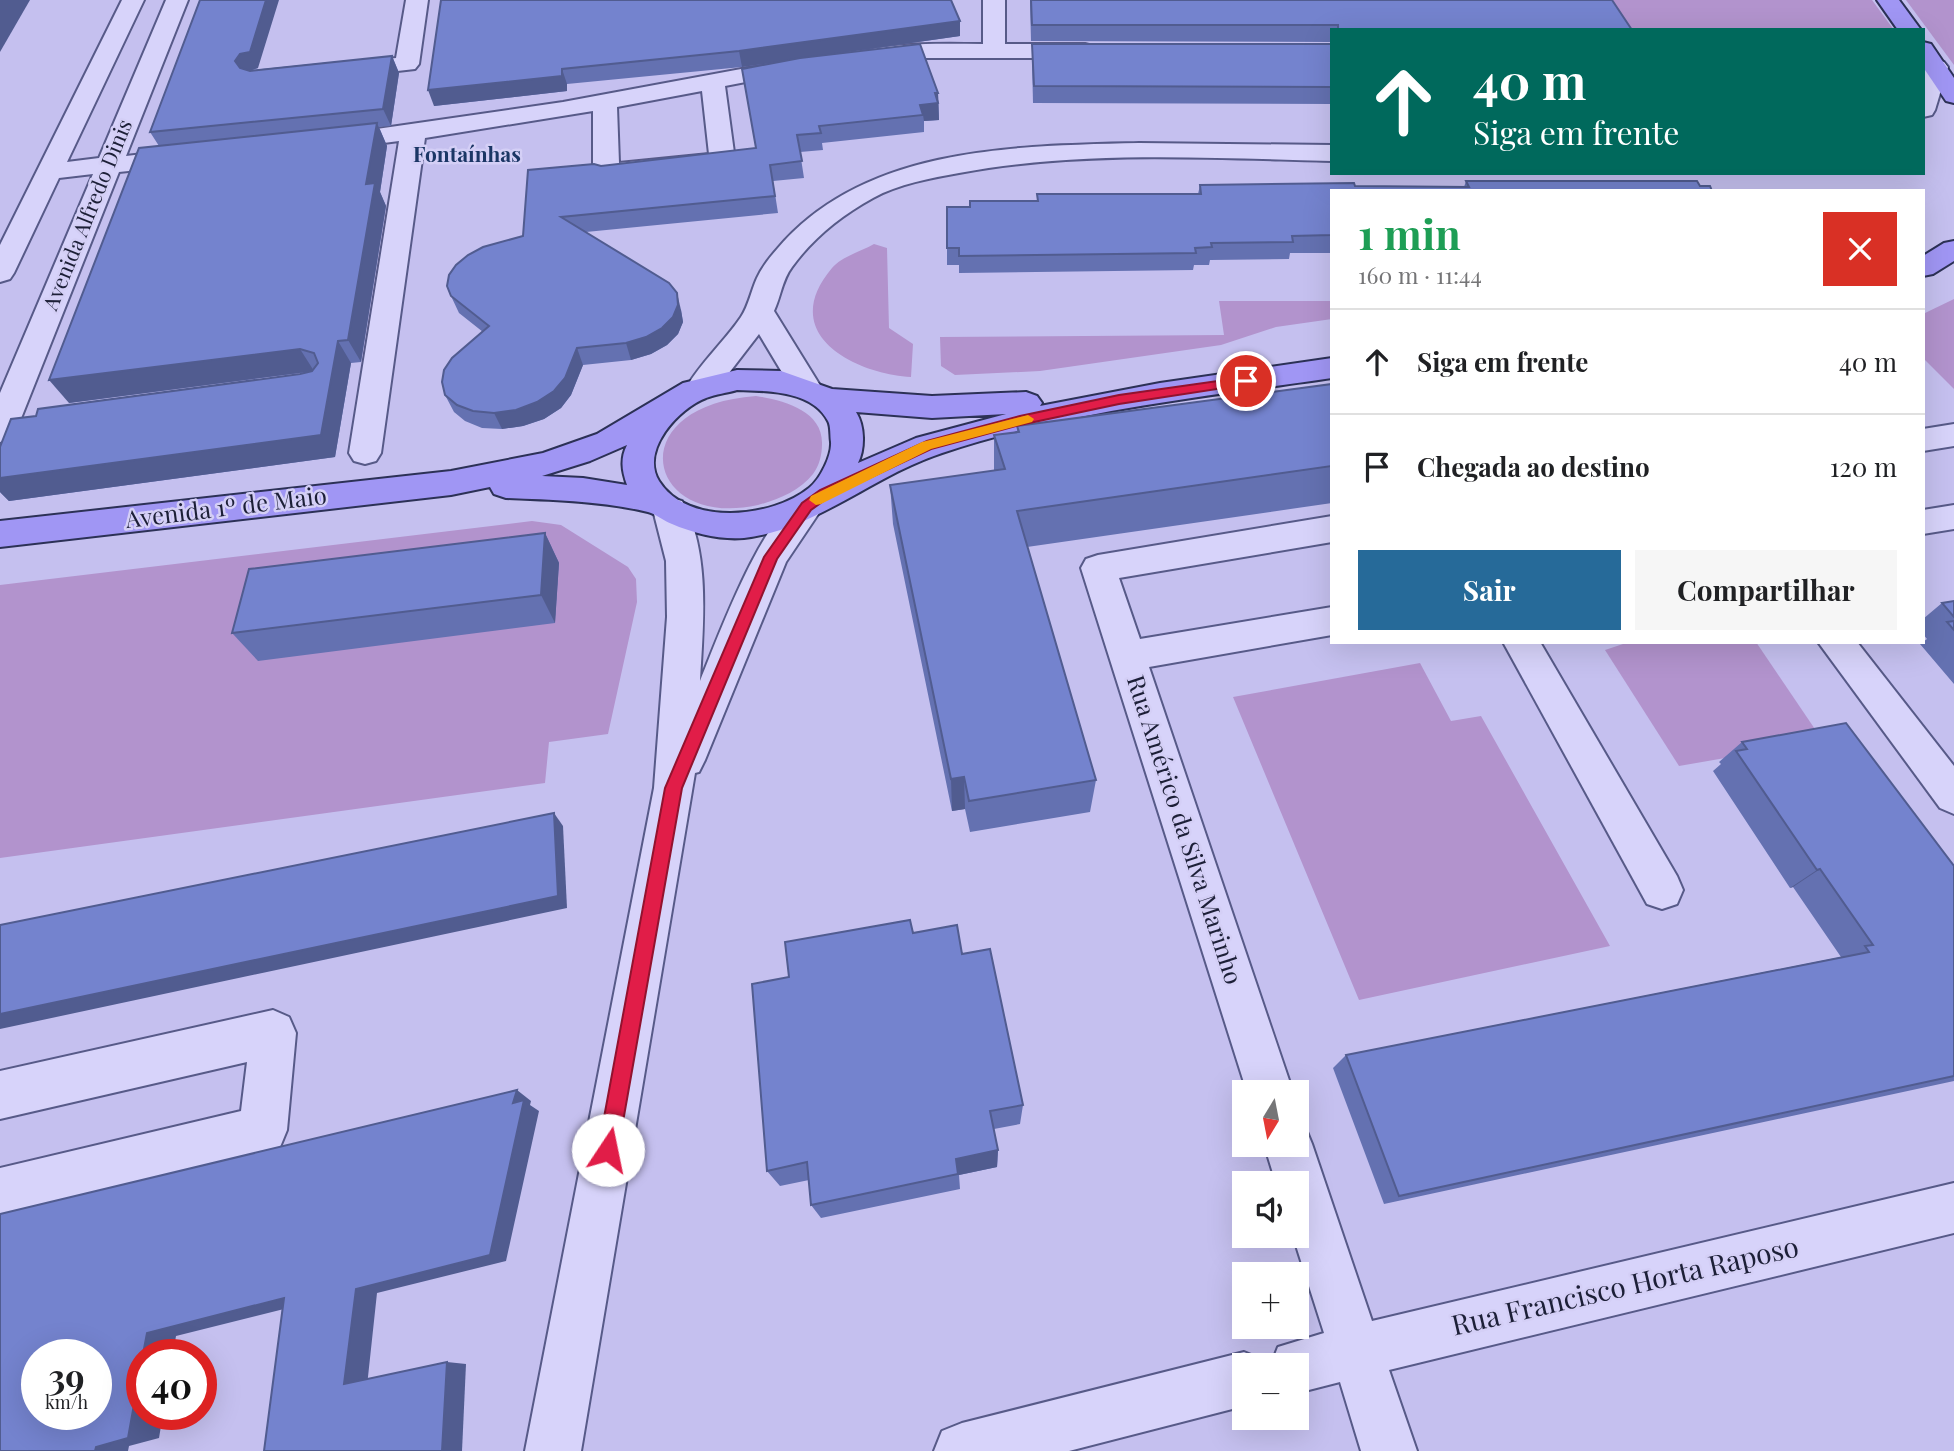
<!DOCTYPE html>
<html lang="pt">
<head>
<meta charset="utf-8">
<style>
  :root { --surface:#fff; --page:#f6f6f6; --text:#202124; --muted:#757577; --line:#e0e0e0; --accent:#266a99 }
  body { margin:0; font-family:"Playfair Display",serif; background:var(--page); color:var(--text); height:100vh; display:flex; flex-direction:column; font-size:26px; white-space:nowrap }
  * { box-sizing:border-box; margin:0 }
  p { font-size:23px; color:var(--muted) }
  .icon { flex:none; width:38px; height:38px; fill:none; stroke:currentColor; stroke-width:2; stroke-linecap:round; stroke-linejoin:round }
  .map { position:relative; flex:1; overflow:hidden }
  .panel { position:absolute; left:1330px; top:189px; width:595px; height:455px; display:flex; flex-direction:column; background:var(--surface); border-radius:0px; box-shadow:0 7px 28px #0002 }
  .panel>* { flex:none }
  .banner { position:absolute; left:1330px; top:28px; width:595px; height:147px; border-radius:0px; box-shadow:0 7px 28px #0002; background:#00695c; color:#fff; overflow:hidden }
  .needle { width:46px; rotate:190deg }
  .tools { position:absolute; left:1232px; top:1080px; display:grid; gap:14px }
  .tools a { display:grid; place-items:center; width:77px; height:77px; border-radius:0px; background:var(--surface); box-shadow:0 7px 28px #0002; font-size:35px }
  .speed { position:absolute; left:21px; top:1339px; display:flex; gap:14px; font-size:35px; font-weight:700; text-align:center }
  .speed>* { display:grid; place-content:center; width:91px; height:91px; border-radius:50%; background:var(--surface); box-shadow:0 7px 28px #0002; line-height:1 }
  .speed small { font-size:18px; font-weight:400 }
  .speed .limit { border:10px solid #d22; background:#fff; color:#111 }
  .pin { position:absolute; display:grid; place-items:center; width:60px; height:60px; color:#fff; margin:-30px; border:4px solid #fff; border-radius:50%; box-shadow:0 2px 7px #0007 }
  .me { position:absolute; width:77px; margin:-38px; rotate:11deg; stroke-linejoin:round; filter:drop-shadow(0 0 5px #0008) }
  .turn { display:flex; align-items:center; gap:24px; height:147px; padding:0 28px; font-size:32px }
  .turn .icon { width:91px; height:91px; stroke-width:2.5 }
  .turn b { display:block; font-size:49px; line-height:60px }
  .round { display:grid; place-items:center; flex:none; width:74px; height:74px; border-radius:0px; background:var(--page) }
  .overview { display:flex; align-items:center; justify-content:space-between; height:119px; padding:0 28px }
  h1 { font-size:42px; font-weight:700; line-height:52px; color:#1e9e55 }
  .action { display:flex; gap:14px; margin-top:auto; padding:14px 28px }
  .action a { flex:1; height:80px; border-radius:0px; background:var(--accent); color:#fff; font-size:28px; font-weight:700; line-height:80px; text-align:center }
  .action a+a { background:var(--page); color:var(--text) }
  ul { padding:0; list-style:none }
  li { display:flex; align-items:center; gap:21px; height:105px; padding:0 28px; border-top:2px solid var(--line) }
  li div { flex:1 }
  li b { display:block; font-size:26px }
  li em { font-style:normal }
  .map>svg:first-child { display:block }
  .green { fill:#b293cd }
  .lines { fill:none; stroke-linecap:round; stroke-linejoin:round }
  .minor-casing { stroke:#575a88; stroke-width:4 }
  .major-casing { stroke:#2c3156; stroke-width:4 }
  .minor { fill:#d7d3fa; fill-rule:evenodd }
  .major { fill:#a096f4; fill-rule:evenodd }
  .wall { fill:#6471b1 }
  .shaded-wall { fill:#515c90 }
  .building { fill:#7483ce; stroke:#515c90; stroke-width:2; fill-rule:evenodd }
  .route { fill:#e11d48; stroke:#92132f; stroke-width:2 }
  .slow { fill:#f59e0b }
  .labels { text-anchor:middle; stroke-width:5; stroke-linejoin:round; paint-order:stroke }
  .far-neighbourhood-label { font-size:21px; font-weight:bold; fill:#1b3665; stroke:#d4cff6 }
  .far-street-label { font-size:21px; fill:#1c1f37; stroke:#d4cff6 }
  .street-label { font-size:24px; fill:#1c1f37; stroke:#d4cff6 }
  .near-street-label { font-size:28px; fill:#1c1f37; stroke:#d4cff6 }
</style>
</head>
<body>
<div class="map">
<svg width="1954" height="1451" viewBox="0 0 1954 1451">
  <rect width="100%" height="100%" fill="#c5c0ef"/>
  <g class="green">
    <path d="M 1610,0 L 1872,0 L 1894,30 L 1630,30 Z"/>
    <path d="M 1906,0 L 1954,0 L 1954,65 Z"/>
    <path d="M 874,244 L 887,248 L 889,328 L 913,344 L 911,377 C 852,373 777,333 832,268 C 841,257 862,251 874,244 Z"/>
    <path d="M 1954,299 L 1954,389 L 1923,358 L 1923,314 Z"/>
    <path d="M 1219,301 L 1332,301 L 1332,319 L 1276,327 L 1221,345 L 1040,371 L 955,375 L 941,366 L 940,337 L 1224,335 Z"/>
    <path d="M 756,396 C 782,400 823,410 822,444 C 822,455 819,466 813,474 C 800,491 777,500 758,505 C 646,530 618,406 756,396 Z"/>
    <path d="M 532,521 L 561,525 L 628,567 L 636,579 L 637,602 L 608,734 L 549,742 L 545,783 L 0,858 L 0,585 Z"/>
    <path d="M 1629,642 L 1756,642 L 1823,741 L 1679,766 L 1605,650 Z"/>
    <path d="M 1420,663 L 1451,721 L 1481,716 L 1610,946 L 1359,1000 L 1233,697 Z"/>
  </g>
  <g class="lines">
    <defs>
      <g id="minor">
        <path d="M 122,0 L 144,0 L 67,162 L 99,158 L 166,0 L 188,0 L 126,156 L 186,149 L 195,152 L 199,157 L 195,162 L 186,165 L 119,172 L 16,431 L 11,439 L 0,442 L 0,393 L 93,174 L 59,178 L 14,273 L 10,279 L 0,282 L 0,245 Z"/>
        <path d="M 406,0 L 428,0 L 419,64 L 415,69 L 345,77 L 337,75 L 333,70 L 337,65 L 396,58 Z"/>
        <path d="M 983,0 L 1005,0 L 1005,44 L 1085,44 L 1093,46 L 1096,51 L 1093,56 L 1085,58 L 922,58 L 872,63 L 864,61 L 860,56 L 864,51 C 902,42 944,44 983,44 Z"/>
        <path d="M 795,59 L 803,61 L 807,66 L 803,71 L 725,86 L 735,160 L 731,165 L 722,168 L 606,180 L 597,177 L 593,172 L 593,111 L 425,138 L 381,453 L 376,461 L 365,464 L 354,461 L 349,453 L 399,141 L 330,150 L 321,147 L 317,142 L 321,137 L 563,102 ZM 702,91 L 709,154 L 619,163 L 617,107 Z"/>
        <path d="M 1936,60 L 1944,62 L 1948,67 L 1935,110 L 1932,115 L 1923,117 L 1923,70 L 1928,62 Z"/>
        <path d="M 1139,143 L 1332,145 L 1332,161 C 1208,158 1082,150 959,173 C 931,178 898,184 873,198 C 842,215 813,238 792,267 C 782,280 781,296 774,311 L 821,387 L 817,394 L 806,397 L 795,394 L 759,334 L 712,395 L 701,398 L 690,395 L 686,388 C 701,362 724,342 741,317 C 749,305 751,291 757,278 C 762,267 770,257 778,248 C 865,146 1016,146 1139,143 Z"/>
        <path d="M 1954,424 L 1954,446 L 1923,451 L 1923,429 Z"/>
        <path d="M 806,495 L 818,498 L 823,507 L 786,562 L 705,760 L 699,772 L 695,773 L 581,1451 L 525,1451 L 654,788 L 667,617 L 666,561 L 653,510 L 658,501 L 670,498 L 682,501 C 711,552 703,625 700,681 C 717,640 765,507 806,495 Z"/>
        <path d="M 1954,505 L 1954,529 L 1923,534 L 1923,510 Z"/>
        <path d="M 1332,516 L 1332,542 L 1119,578 L 1140,639 L 1332,607 L 1332,635 L 1149,667 L 1293,1092 L 1247,1092 L 1081,568 L 1086,559 L 1098,555 Z"/>
        <path d="M 1503,642 L 1540,642 L 1677,876 L 1683,890 L 1677,904 L 1662,909 L 1647,904 Z"/>
        <path d="M 1818,642 L 1857,642 L 1954,766 L 1954,814 L 1940,808 Z"/>
        <path d="M 273,1010 L 289,1017 L 296,1033 L 287,1130 L 280,1147 L 263,1154 L 0,1218 L 0,1168 L 241,1111 L 247,1062 L 0,1119 L 0,1071 Z"/>
        <path d="M 1297,1124 L 1305,1127 L 1312,1144 L 1372,1321 L 1954,1183 L 1954,1233 L 1389,1370 L 1417,1451 L 1361,1451 L 1340,1382 L 1297,1393 L 1297,1365 L 1271,1365 L 1278,1347 L 1324,1333 L 1293,1236 L 1297,1236 L 1297,1183 L 1276,1183 L 1264,1144 L 1297,1144 Z"/>
        <path d="M 1244,1352 L 1263,1360 L 1265,1365 L 1244,1365 L 1244,1406 L 1069,1451 L 934,1451 L 942,1431 L 962,1423 Z"/>
      </g>
      <g id="major">
        <path d="M 1877,0 L 1899,0 L 1921,30 L 1898,30 Z"/>
        <path d="M 1923,42 L 1931,44 L 1954,78 L 1954,103 L 1946,101 L 1923,67 Z"/>
        <path d="M 1954,241 L 1954,261 L 1933,274 L 1923,276 L 1923,256 L 1944,243 Z"/>
        <path d="M 1332,358 L 1332,378 C 1202,397 1067,411 942,453 C 874,475 815,530 744,538 C 720,540 693,533 672,524 C 664,521 656,514 648,512 C 602,501 553,500 506,498 L 494,494 L 490,487 L 451,495 L 0,547 L 0,521 L 451,471 L 543,453 L 597,434 L 683,383 L 737,370 L 781,371 L 832,389 L 932,396 L 1026,392 L 1037,396 L 1042,403 L 1040,406 L 1160,383 ZM 737,390 C 766,391 812,390 828,421 C 831,426 830,436 831,442 C 832,455 820,480 809,488 C 772,518 688,527 659,481 C 640,450 679,408 706,398 C 716,394 727,393 737,390 ZM 856,412 L 932,418 L 1006,414 L 916,438 L 858,463 C 865,449 865,426 856,412 ZM 627,445 C 620,459 622,471 627,485 L 583,478 L 542,476 L 590,461 Z"/>
      </g>
    </defs>
    <use href="#minor" class="minor-casing"/>
    <use href="#major" class="major-casing"/>
    <use href="#minor" class="minor"/>
    <use href="#major" class="major"/>
  </g>
  <g class="wall">
    <path d="M 200,0 L 258,68 L 252,70 L 392,56 L 399,73 L 391,126 L 379,127 L 387,146 L 380,192 L 386,206 L 361,362 L 351,363 L 335,457 L 9,501 L 0,492 L 0,447 L 36,416 L 300,374 L 309,372 L 69,403 L 159,146 L 150,132 Z"/>
    <path d="M 441,0 L 960,21 L 960,36 L 827,55 L 938,93 L 939,120 L 924,121 L 924,132 L 822,143 L 823,150 L 800,152 L 804,178 L 773,181 L 778,213 L 586,232 L 681,310 L 683,322 L 678,334 L 667,345 L 651,354 L 631,360 L 583,365 L 571,395 L 561,408 L 544,419 L 523,426 L 502,429 L 482,428 L 465,421 L 454,412 L 445,395 L 483,332 L 459,313 L 451,296 L 523,236 L 601,166 L 756,148 L 787,61 L 742,67 L 567,84 L 567,91 L 434,106 Z"/>
    <path d="M 1030,0 L 1612,0 L 1632,30 L 1332,30 L 1332,42 L 1031,41 Z"/>
    <path d="M 1032,44 L 1332,44 L 1332,104 L 1033,103 L 1032,61 Z"/>
    <path d="M 1466,181 L 1697,181 L 1332,191 L 1332,253 L 1290,253 L 1289,259 L 1210,260 L 1209,265 L 1194,265 L 1193,270 L 959,273 L 959,265 L 947,265 L 947,248 L 970,207 L 1037,201 L 1037,194 L 1198,194 L 1200,185 L 1464,187 Z"/>
    <path d="M 1332,384 L 1332,503 L 1027,547 L 1096,780 L 1090,812 L 970,832 L 965,809 L 952,811 L 893,524 L 890,485 L 994,471 L 994,435 L 1017,432 L 1017,426 Z"/>
    <path d="M 545,533 L 559,563 L 555,623 L 258,661 L 232,633 Z"/>
    <path d="M 1954,601 L 1954,684 L 1920,644 L 1927,639 L 1923,634 L 1923,619 L 1942,603 Z"/>
    <path d="M 1742,742 L 1954,866 L 1954,1081 L 1384,1204 L 1333,1068 L 1346,1055 L 1841,957 L 1793,887 L 1790,888 L 1713,771 L 1721,764 L 1719,762 Z"/>
    <path d="M 913,933 L 962,954 L 1023,1105 L 1020,1124 L 994,1129 L 998,1150 L 997,1167 L 959,1175 L 960,1189 L 821,1218 L 811,1205 L 809,1180 L 780,1186 L 767,1171 L 789,977 Z"/>
  </g>
  <g class="shaded-wall">
    <path d="M 0,0 L 30,0 L 0,52 Z"/>
    <path d="M 266,0 L 279,0 L 258,68 L 249,71 L 244,78 L 235,61 Z"/>
    <path d="M 960,21 L 960,36 L 742,67 L 739,51 Z"/>
    <path d="M 392,56 L 399,73 L 391,126 L 383,109 Z"/>
    <path d="M 562,69 L 567,84 L 567,91 L 434,106 L 428,90 Z"/>
    <path d="M 935,93 L 938,93 L 939,120 L 924,121 L 923,115 L 920,105 Z"/>
    <path d="M 377,123 L 387,146 L 380,192 L 386,206 L 361,362 L 348,340 L 366,184 Z"/>
    <path d="M 677,293 L 681,310 L 683,322 L 678,334 L 667,345 L 651,354 L 631,360 L 626,343 Z"/>
    <path d="M 338,341 L 351,363 L 335,457 L 9,501 L 0,492 L 0,478 L 321,435 Z"/>
    <path d="M 577,348 L 583,365 L 571,395 L 561,408 L 544,419 L 523,426 L 502,429 L 494,413 Z"/>
    <path d="M 300,349 L 314,371 L 69,403 L 49,380 Z"/>
    <path d="M 545,533 L 559,563 L 555,623 L 541,595 Z"/>
    <path d="M 964,777 L 965,809 L 952,811 L 951,779 Z"/>
    <path d="M 554,813 L 563,826 L 567,908 L 0,1029 L 0,1014 Z"/>
    <path d="M 1820,869 L 1793,887 L 1790,888 L 1817,870 Z"/>
    <path d="M 517,1090 L 531,1101 L 530,1105 L 539,1111 L 506,1261 L 377,1293 L 367,1386 L 344,1384 L 356,1289 L 513,1103 Z"/>
    <path d="M 998,1150 L 997,1167 L 959,1175 L 956,1159 Z"/>
    <path d="M 284,1298 L 308,1303 L 176,1336 L 173,1354 L 143,1354 L 147,1333 Z"/>
    <path d="M 142,1360 L 142,1414 L 163,1414 L 159,1438 L 129,1446 L 128,1451 L 95,1451 L 96,1447 Z"/>
    <path d="M 447,1362 L 466,1364 L 462,1451 L 442,1451 Z"/>
  </g>
  <g class="building">
    <path d="M 200,0 L 266,0 L 250,52 L 240,54 L 235,61 L 240,68 L 250,71 L 392,56 L 383,109 L 150,132 Z"/>
    <path d="M 441,0 L 951,0 L 960,21 L 739,51 L 562,69 L 562,76 L 428,90 Z"/>
    <path d="M 1031,0 L 1612,0 L 1632,30 L 1338,30 L 1338,25 L 1032,25 Z"/>
    <path d="M 920,44 L 938,93 L 935,93 L 938,103 L 920,105 L 923,115 L 819,126 L 821,133 L 797,135 L 802,161 L 770,165 L 775,196 L 561,217 L 669,283 L 677,293 L 678,305 L 673,317 L 662,328 L 646,337 L 626,343 L 577,348 L 565,378 L 554,391 L 537,402 L 516,410 L 494,413 L 473,411 L 457,405 L 445,395 L 442,382 L 444,370 L 452,358 L 489,326 L 451,296 L 447,286 L 449,275 L 456,265 L 468,255 L 483,247 L 523,236 L 528,170 L 594,164 L 601,166 L 756,148 L 742,69 L 800,58 Z"/>
    <path d="M 1032,44 L 1332,44 L 1332,87 L 1034,86 Z"/>
    <path d="M 377,123 L 366,184 L 375,183 L 348,340 L 338,341 L 321,435 L 0,478 L 0,447 L 11,419 L 36,416 L 38,409 L 300,374 L 312,371 L 318,363 L 314,353 L 300,349 L 49,380 L 139,148 Z"/>
    <path d="M 1466,181 L 1697,181 L 1700,186 L 1710,186 L 1712,191 L 1332,191 L 1332,235 L 1292,236 L 1293,242 L 1211,243 L 1212,247 L 1195,248 L 1196,253 L 959,256 L 959,248 L 947,248 L 947,207 L 970,207 L 970,201 L 1038,201 L 1037,194 L 1201,194 L 1200,185 L 1354,183 L 1355,186 L 1469,187 Z"/>
    <path d="M 1332,384 L 1332,466 L 1017,511 L 1096,780 L 969,801 L 964,777 L 951,779 L 890,485 L 1005,469 L 994,435 L 1019,432 L 1017,426 Z"/>
    <path d="M 545,533 L 541,595 L 232,633 L 249,569 Z"/>
    <path d="M 1954,601 L 1954,617 L 1942,603 Z"/>
    <path d="M 1954,621 L 1954,630 L 1947,622 Z"/>
    <path d="M 1846,723 L 1954,866 L 1954,1076 L 1399,1196 L 1346,1055 L 1869,952 L 1865,946 L 1873,945 L 1820,869 L 1817,870 L 1736,751 L 1747,749 L 1742,742 Z"/>
    <path d="M 554,813 L 558,896 L 0,1014 L 0,925 Z"/>
    <path d="M 910,920 L 913,933 L 957,925 L 962,954 L 990,949 L 1023,1105 L 990,1111 L 998,1150 L 956,1159 L 958,1174 L 811,1205 L 807,1162 L 767,1171 L 752,984 L 789,977 L 785,942 Z"/>
    <path d="M 517,1090 L 513,1103 L 524,1100 L 490,1255 L 356,1289 L 344,1384 L 447,1362 L 442,1451 L 264,1451 L 284,1298 L 147,1333 L 143,1354 L 142,1354 L 142,1360 L 128,1438 L 96,1447 L 95,1451 L 0,1451 L 0,1214 ZM 37,1354 L 96,1354 L 96,1414 L 37,1414 Z"/>
  </g>
  <path class="route" d="M 1246,377 L 1250,378 L 1250,384 L 1119,404 L 1020,425 L 931,449 L 829,497 L 811,510 L 777,559 L 682,788 L 618,1150 L 615,1157 L 608,1160 L 601,1157 L 598,1150 L 665,788 L 764,557 L 802,503 L 820,490 L 927,441 L 1020,416 L 1119,395 Z"/>
  <path class="slow" d="M 1028,415 L 1034,419 L 1032,422 L 931,449 L 821,504 L 816,505 L 809,500 L 811,496 L 922,442 Z"/>
  <g class="labels">
    <g class="far-neighbourhood-label">
      <text x="467" y="162">Fontaínhas</text>
    </g>
    <g class="far-street-label">
      <text transform="translate(88 215) rotate(-68)" y="7">Avenida Alfredo Dinis</text>
    </g>
    <g class="street-label">
      <text transform="translate(226 508) rotate(-7)" y="8">Avenida 1º de Maio</text>
      <text transform="translate(1184 830) rotate(72)" y="8">Rua Américo da Silva Marinho</text>
    </g>
    <g class="near-street-label">
      <text transform="translate(1625 1286) rotate(-13)" y="10">Rua Francisco Horta Raposo</text>
    </g>
  </g>
</svg>
<div class="tools">
<a><svg class="needle" viewBox="-14 -14 28 28"><path d="M0-13l5 13h-10z" fill="#e53935"/><path d="M0 13l5-13h-10z" fill="#757577"/></svg></a>
<a><svg class="icon" aria-label="sound" viewBox="0 0 24 24"><path d="M4 9h4l5-4v14l-5-4H4zM17 9q2 3 0 6"/></svg></a>
<a>+</a>
<a>−</a>
</div>
<div class="speed"><div>39<small>km/h</small></div><div class="limit">40</div></div>
<div class="pin" style="left:1246px;top:381px;background:#d93025"><svg class="icon" aria-label="arrive" viewBox="0 0 24 24"><path d="M6 21V4h12l-3 4 3 4H6"/></svg></div>
<svg class="me" style="left:608px;top:1150px" viewBox="-20 -20 40 40"><circle r="19" fill="#fff"/><path d="M0-13L10 11 0 6-10 11z" fill="#e11d48"/></svg>
<div class="banner">
<div class="turn"><svg class="icon" aria-label="ahead" viewBox="0 0 24 24"><path d="M12 20V5M6 11l6-6 6 6"/></svg><div><b>40 m</b>Siga em frente</div></div>
</div>
<section class="panel">
<div class="overview"><div><h1>1 min</h1><p>160 m · 11:44</p></div><a class="round" style="background:#d93025;color:#fff"><svg class="icon" aria-label="close" viewBox="0 0 24 24"><path d="M6 6l12 12M18 6L6 18"/></svg></a></div>
<ul>
<li><svg class="icon" aria-label="ahead" viewBox="0 0 24 24"><path d="M12 20V5M6 11l6-6 6 6"/></svg><div><b>Siga em frente</b></div><em>40 m</em></li>
<li><svg class="icon" aria-label="arrive" viewBox="0 0 24 24"><path d="M6 21V4h12l-3 4 3 4H6"/></svg><div><b>Chegada ao destino</b></div><em>120 m</em></li>
</ul>
<div class="action"><a>Sair</a><a>Compartilhar</a></div>
</section>
</div>
</body>
</html>
